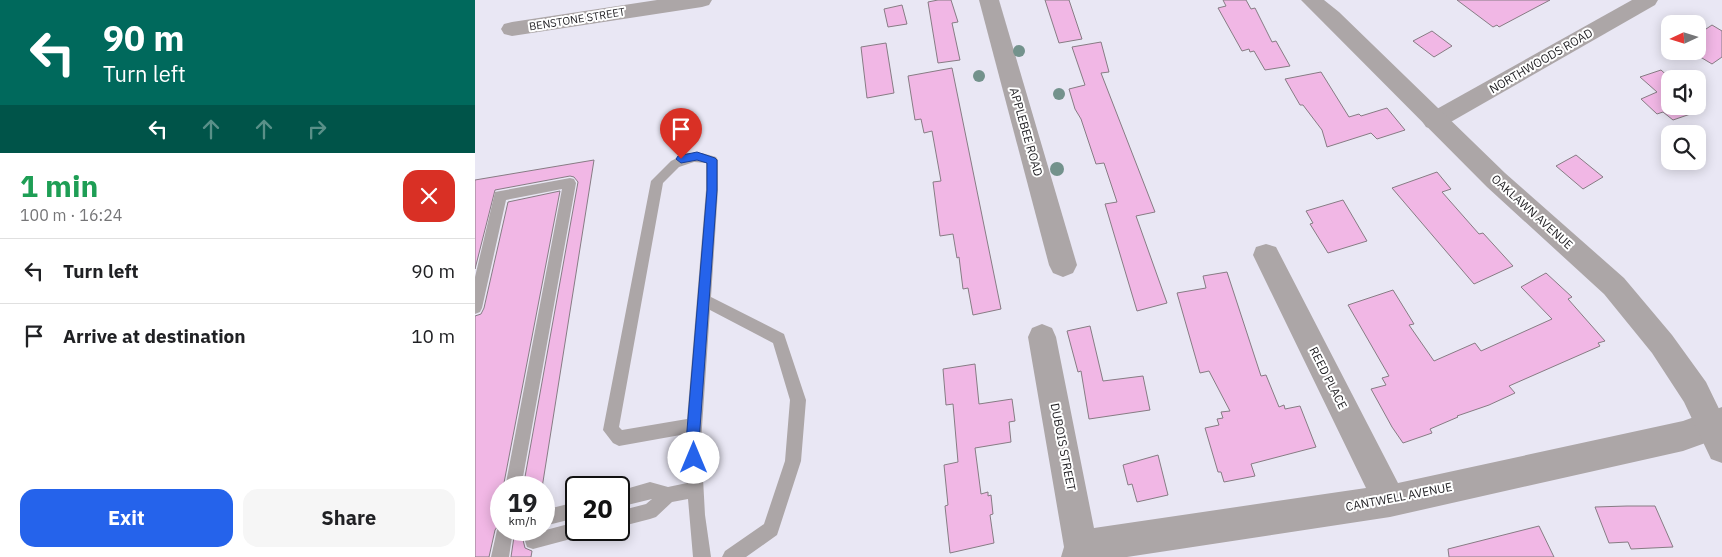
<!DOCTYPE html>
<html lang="en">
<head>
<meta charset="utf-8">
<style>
  :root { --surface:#fff; --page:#f6f6f6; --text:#202124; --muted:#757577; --line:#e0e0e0; --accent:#2563eb }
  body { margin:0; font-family:"IBM Plex Sans",sans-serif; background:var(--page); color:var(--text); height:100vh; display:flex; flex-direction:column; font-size:19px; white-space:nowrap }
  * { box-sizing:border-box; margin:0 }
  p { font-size:16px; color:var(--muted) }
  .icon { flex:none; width:28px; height:28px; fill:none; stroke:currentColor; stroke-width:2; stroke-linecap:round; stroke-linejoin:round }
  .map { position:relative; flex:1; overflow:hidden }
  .sheet { display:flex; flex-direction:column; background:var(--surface); width:475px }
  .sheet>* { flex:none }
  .top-card { background:#00695c; color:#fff; overflow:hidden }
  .needle { width:32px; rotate:266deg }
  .controls { position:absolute; left:1186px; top:15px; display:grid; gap:10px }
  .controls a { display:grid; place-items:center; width:45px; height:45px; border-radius:10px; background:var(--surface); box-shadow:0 2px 12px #0003; font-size:25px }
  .speed { position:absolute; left:15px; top:476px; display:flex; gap:10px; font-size:25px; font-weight:700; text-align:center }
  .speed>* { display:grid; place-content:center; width:65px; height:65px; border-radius:50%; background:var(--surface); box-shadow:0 2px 12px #0003; line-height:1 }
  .speed small { font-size:12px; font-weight:400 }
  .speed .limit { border:2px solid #111; border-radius:8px; background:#fff; color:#111 }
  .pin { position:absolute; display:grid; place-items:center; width:42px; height:42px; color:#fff; margin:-51px -21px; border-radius:50% 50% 50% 0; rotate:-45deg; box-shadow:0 0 5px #0007 }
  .pin .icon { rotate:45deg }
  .me { position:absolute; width:55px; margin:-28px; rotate:0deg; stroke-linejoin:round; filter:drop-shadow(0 0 4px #0008) }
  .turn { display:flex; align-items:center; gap:18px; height:105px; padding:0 20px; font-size:22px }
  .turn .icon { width:65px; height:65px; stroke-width:2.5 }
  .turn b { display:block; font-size:35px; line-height:42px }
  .lanes { display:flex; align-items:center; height:48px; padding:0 20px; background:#0003; justify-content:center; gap:25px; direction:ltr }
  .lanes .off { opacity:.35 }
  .round { display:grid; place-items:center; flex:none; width:52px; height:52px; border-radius:15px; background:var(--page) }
  .head { display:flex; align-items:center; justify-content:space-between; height:85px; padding:0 20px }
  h1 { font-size:30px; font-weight:700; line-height:38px; color:#1e9e55 }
  .cta { display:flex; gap:10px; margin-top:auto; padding:10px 20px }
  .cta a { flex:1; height:58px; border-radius:15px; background:var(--accent); color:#fff; font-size:20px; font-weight:700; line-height:58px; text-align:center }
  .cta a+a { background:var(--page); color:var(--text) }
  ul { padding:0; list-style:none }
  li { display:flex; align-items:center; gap:15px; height:65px; padding:0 20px; border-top:1px solid var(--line) }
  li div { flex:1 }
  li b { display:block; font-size:19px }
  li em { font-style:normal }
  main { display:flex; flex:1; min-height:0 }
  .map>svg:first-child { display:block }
  .building { fill:#f1b7e5; stroke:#877c84 }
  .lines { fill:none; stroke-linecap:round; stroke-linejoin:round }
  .service { fill:#aca6a7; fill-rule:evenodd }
  .minor { fill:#aca6a7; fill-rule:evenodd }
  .tertiary { fill:#aca6a7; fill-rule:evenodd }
  .tree { fill:#73928c }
  .route { fill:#2563eb; stroke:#184099 }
  .labels { text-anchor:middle; stroke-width:4; stroke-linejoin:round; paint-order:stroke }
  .far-street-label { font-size:11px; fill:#1f1e22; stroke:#fff }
  .street-label { font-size:12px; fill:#1f1e22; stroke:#fff }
</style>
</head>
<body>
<main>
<section class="sheet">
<div class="top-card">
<div class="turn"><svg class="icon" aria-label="left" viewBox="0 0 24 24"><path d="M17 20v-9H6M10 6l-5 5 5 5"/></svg><div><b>90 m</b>Turn left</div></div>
<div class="lanes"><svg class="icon" aria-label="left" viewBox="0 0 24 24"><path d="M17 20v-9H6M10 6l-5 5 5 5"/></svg><svg class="icon off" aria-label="ahead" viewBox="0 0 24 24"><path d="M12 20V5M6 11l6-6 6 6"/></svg><svg class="icon off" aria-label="ahead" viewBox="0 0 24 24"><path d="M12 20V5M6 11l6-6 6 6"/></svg><svg class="icon off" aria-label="right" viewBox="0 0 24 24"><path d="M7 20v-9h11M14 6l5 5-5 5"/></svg></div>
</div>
<div class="head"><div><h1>1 min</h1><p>100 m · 16:24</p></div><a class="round" style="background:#d93025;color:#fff"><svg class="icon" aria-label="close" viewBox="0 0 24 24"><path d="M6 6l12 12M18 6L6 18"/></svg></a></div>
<ul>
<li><svg class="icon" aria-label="left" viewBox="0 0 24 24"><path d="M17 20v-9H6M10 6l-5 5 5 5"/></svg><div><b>Turn left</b></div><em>90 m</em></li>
<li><svg class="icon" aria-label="arrive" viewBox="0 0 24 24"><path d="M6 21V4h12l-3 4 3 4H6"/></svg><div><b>Arrive at destination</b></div><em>10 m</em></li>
</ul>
<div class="cta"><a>Exit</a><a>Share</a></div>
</section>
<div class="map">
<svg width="1247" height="557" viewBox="0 0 1247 557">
  <rect width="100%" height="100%" fill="#e9e7f4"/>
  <g class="building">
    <path d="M 463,0 L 476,0 L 483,22 L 477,23 L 485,60 L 463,63 L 453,2 Z"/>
    <path d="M 570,0 L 594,0 L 607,39 L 584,43 Z"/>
    <path d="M 748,0 L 771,0 L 776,9 L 780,8 L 797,42 L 801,41 L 815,66 L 790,70 L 779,51 L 775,52 L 774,49 L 767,51 L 743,8 L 751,6 Z"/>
    <path d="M 982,0 L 1075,0 L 1024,27 L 1022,25 L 1018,27 Z"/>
    <path d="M 427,5 L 432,24 L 413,27 L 409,9 Z"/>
    <path d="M 1237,25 L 1247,31 L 1247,57 L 1237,64 L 1222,55 L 1222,35 Z"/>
    <path d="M 957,31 L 977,46 L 959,57 L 938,41 Z"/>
    <path d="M 626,42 L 634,72 L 626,73 L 680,212 L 661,216 L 692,303 L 662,311 L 630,204 L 642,202 L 629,163 L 621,164 L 606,119 L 600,109 L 594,89 L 610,85 L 597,47 Z"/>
    <path d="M 411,43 L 419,93 L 392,98 L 386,47 Z"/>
    <path d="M 477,68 L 526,309 L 498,315 L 493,288 L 488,289 L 484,257 L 482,258 L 478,234 L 465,236 L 458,182 L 466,181 L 457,131 L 449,133 L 446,119 L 440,120 L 433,76 Z"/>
    <path d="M 1186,70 L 1196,79 L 1195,106 L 1222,106 L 1222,102 L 1230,109 L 1198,120 L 1188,112 L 1182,114 L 1166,99 L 1182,92 L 1165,77 Z"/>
    <path d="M 846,72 L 874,117 L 884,114 L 886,116 L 912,108 L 930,130 L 902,139 L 896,133 L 852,147 L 847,130 L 828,105 L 825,105 L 810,79 Z"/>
    <path d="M 1101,155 L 1128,177 L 1108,189 L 1081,166 Z"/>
    <path d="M 119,160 L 67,488 L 48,488 L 103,182 L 99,177 L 95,176 L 20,190 L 0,269 L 0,180 Z"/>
    <path d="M 962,172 L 976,189 L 967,192 L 1004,234 L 1008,233 L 1038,266 L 999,284 L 917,188 Z"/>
    <path d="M 85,191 L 28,488 L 26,488 L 26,521 L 20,530 L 14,557 L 0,557 L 0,316 L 6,314 L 9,308 L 33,202 Z"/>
    <path d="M 868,200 L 892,241 L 853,253 L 835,224 L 838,223 L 831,211 Z"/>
    <path d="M 752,272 L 786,376 L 791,375 L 804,407 L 809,405 L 810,409 L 825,406 L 841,447 L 776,464 L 780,476 L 749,482 L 746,472 L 743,472 L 730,428 L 744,425 L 742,419 L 748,418 L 746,412 L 755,411 L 734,371 L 725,373 L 702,293 L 731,288 L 728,276 Z"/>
    <path d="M 1071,273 L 1097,297 L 1093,299 L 1130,341 L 1123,343 L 1125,346 L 1034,386 L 1040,393 L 1014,405 L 982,416 L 983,417 L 955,429 L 957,433 L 928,443 L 917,427 L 896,389 L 911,385 L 907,378 L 914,376 L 873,305 L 918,290 L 939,324 L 934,325 L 959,361 L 1000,343 L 1006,351 L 1077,319 L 1046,287 Z"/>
    <path d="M 615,326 L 628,381 L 668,376 L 675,410 L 614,419 L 606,371 L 603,372 L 592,331 Z"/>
    <path d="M 500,364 L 504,404 L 537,399 L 540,421 L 534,422 L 536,442 L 500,448 L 506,494 L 513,492 L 513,496 L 516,495 L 518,514 L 515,515 L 519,543 L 475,553 L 470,506 L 473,505 L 469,465 L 483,462 L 478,404 L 471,405 L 468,369 Z"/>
    <path d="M 683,455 L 693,495 L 662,502 L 657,484 L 653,485 L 648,465 Z"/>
    <path d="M 1152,506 L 1180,506 L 1198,547 L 1156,549 L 1153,542 L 1134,543 L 1120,507 Z"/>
    <path d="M 1064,526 L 1079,557 L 974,557 L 973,549 Z"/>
    <path d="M 40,530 L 60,530 L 52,533 L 48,540 L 50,548 L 57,551 L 56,557 L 36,557 Z"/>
  </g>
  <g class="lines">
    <g class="service">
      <path d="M 212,153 L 227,153 L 241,157 L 243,160 L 243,190 L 236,297 L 309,334 L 331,400 L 326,461 L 304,529 L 302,535 L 271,557 L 247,557 L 250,551 L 289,524 L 310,461 L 315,400 L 298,343 L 235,310 L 226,442 L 230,515 L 236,557 L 218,557 L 213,499 L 197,502 L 181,517 L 175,519 L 144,527 L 144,511 L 171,504 L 177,499 L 144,507 L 144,491 L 175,482 L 193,487 L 212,483 L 211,434 L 144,446 L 138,443 L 128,430 L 176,181 L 196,161 ZM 219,162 L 231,163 L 231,190 L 212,419 L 147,430 L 144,427 L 188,183 L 204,167 Z"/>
      <path d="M 95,178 L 99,179 L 101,183 L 46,488 L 30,488 L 87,189 L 31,200 L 7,308 L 5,312 L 0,314 L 0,277 L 20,192 Z"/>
      <path d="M 101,502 L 101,518 L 69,526 L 69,510 Z"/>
      <path d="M 101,522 L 101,530 L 109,530 L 107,536 L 58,549 L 52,547 L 50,541 L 52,535 Z"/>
      <path d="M 26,523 L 26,530 L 38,530 L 34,557 L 16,557 L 22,530 Z"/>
    </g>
    <g class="minor">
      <path d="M 182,0 L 237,0 L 234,5 L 227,7 L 37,36 L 29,34 L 26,29 L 29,24 L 37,22 Z"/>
      <path d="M 504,0 L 524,0 L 602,265 L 598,273 L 588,277 L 578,273 L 574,265 Z"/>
      <path d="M 1157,0 L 1183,0 L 1180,5 L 967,127 L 959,130 L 951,127 L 947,121 L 951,115 Z"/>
      <path d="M 791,244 L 801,247 L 923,483 L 1208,421 L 1247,407 L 1247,437 L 1208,451 L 915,517 L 652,557 L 586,557 L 589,547 L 553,337 L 557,328 L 567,324 L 577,328 L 581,337 L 619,528 L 891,488 L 778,255 L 781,247 Z"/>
    </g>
    <path class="tertiary" d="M 826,0 L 849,0 L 864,12 L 1030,173 L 1149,278 L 1197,335 L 1231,382 L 1247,415 L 1247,463 L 1236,459 L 1209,402 L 1177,353 L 1129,294 L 1012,187 Z"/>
  </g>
  <g class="tree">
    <circle cx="544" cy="51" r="6"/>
    <circle cx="504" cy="76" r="6"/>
    <circle cx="584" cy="94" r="6"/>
    <circle cx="582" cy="169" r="7"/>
  </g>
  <path class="route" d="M 222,152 L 240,158 L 242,160 L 242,190 L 224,442 L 225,458 L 223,463 L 219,464 L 214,463 L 211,442 L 232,190 L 232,163 L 222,160 L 206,163 L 201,159 L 203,156 Z"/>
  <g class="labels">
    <g class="far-street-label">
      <text transform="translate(102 19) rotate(-9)" y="4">BENSTONE STREET</text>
    </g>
    <g class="street-label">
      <text transform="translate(1066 61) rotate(-30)" y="4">NORTHWOODS ROAD</text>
      <text transform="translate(551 132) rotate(74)" y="4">APPLEBEE ROAD</text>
      <text transform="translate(1057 212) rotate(42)" y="4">OAKLAWN AVENUE</text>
      <text transform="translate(853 378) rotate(63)" y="4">REED PLACE</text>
      <text transform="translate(588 447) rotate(79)" y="4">DUBOIS STREET</text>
      <text transform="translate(924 497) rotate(-11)" y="4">CANTWELL AVENUE</text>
    </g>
  </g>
</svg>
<div class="controls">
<a><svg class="needle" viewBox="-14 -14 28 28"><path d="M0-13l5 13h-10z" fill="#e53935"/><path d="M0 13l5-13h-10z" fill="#757577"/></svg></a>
<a><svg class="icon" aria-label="sound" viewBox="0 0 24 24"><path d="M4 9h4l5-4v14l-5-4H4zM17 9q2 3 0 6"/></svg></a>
<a><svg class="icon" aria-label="search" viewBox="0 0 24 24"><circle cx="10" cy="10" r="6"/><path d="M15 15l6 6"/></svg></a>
</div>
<div class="speed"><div>19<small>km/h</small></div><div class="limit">20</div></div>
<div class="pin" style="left:206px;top:159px;background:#d93025"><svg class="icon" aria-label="arrive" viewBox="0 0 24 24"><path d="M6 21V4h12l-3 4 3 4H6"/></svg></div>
<svg class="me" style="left:219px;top:458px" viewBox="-20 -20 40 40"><circle r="19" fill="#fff"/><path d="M0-13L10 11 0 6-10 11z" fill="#2563eb"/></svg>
</div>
</main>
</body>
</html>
